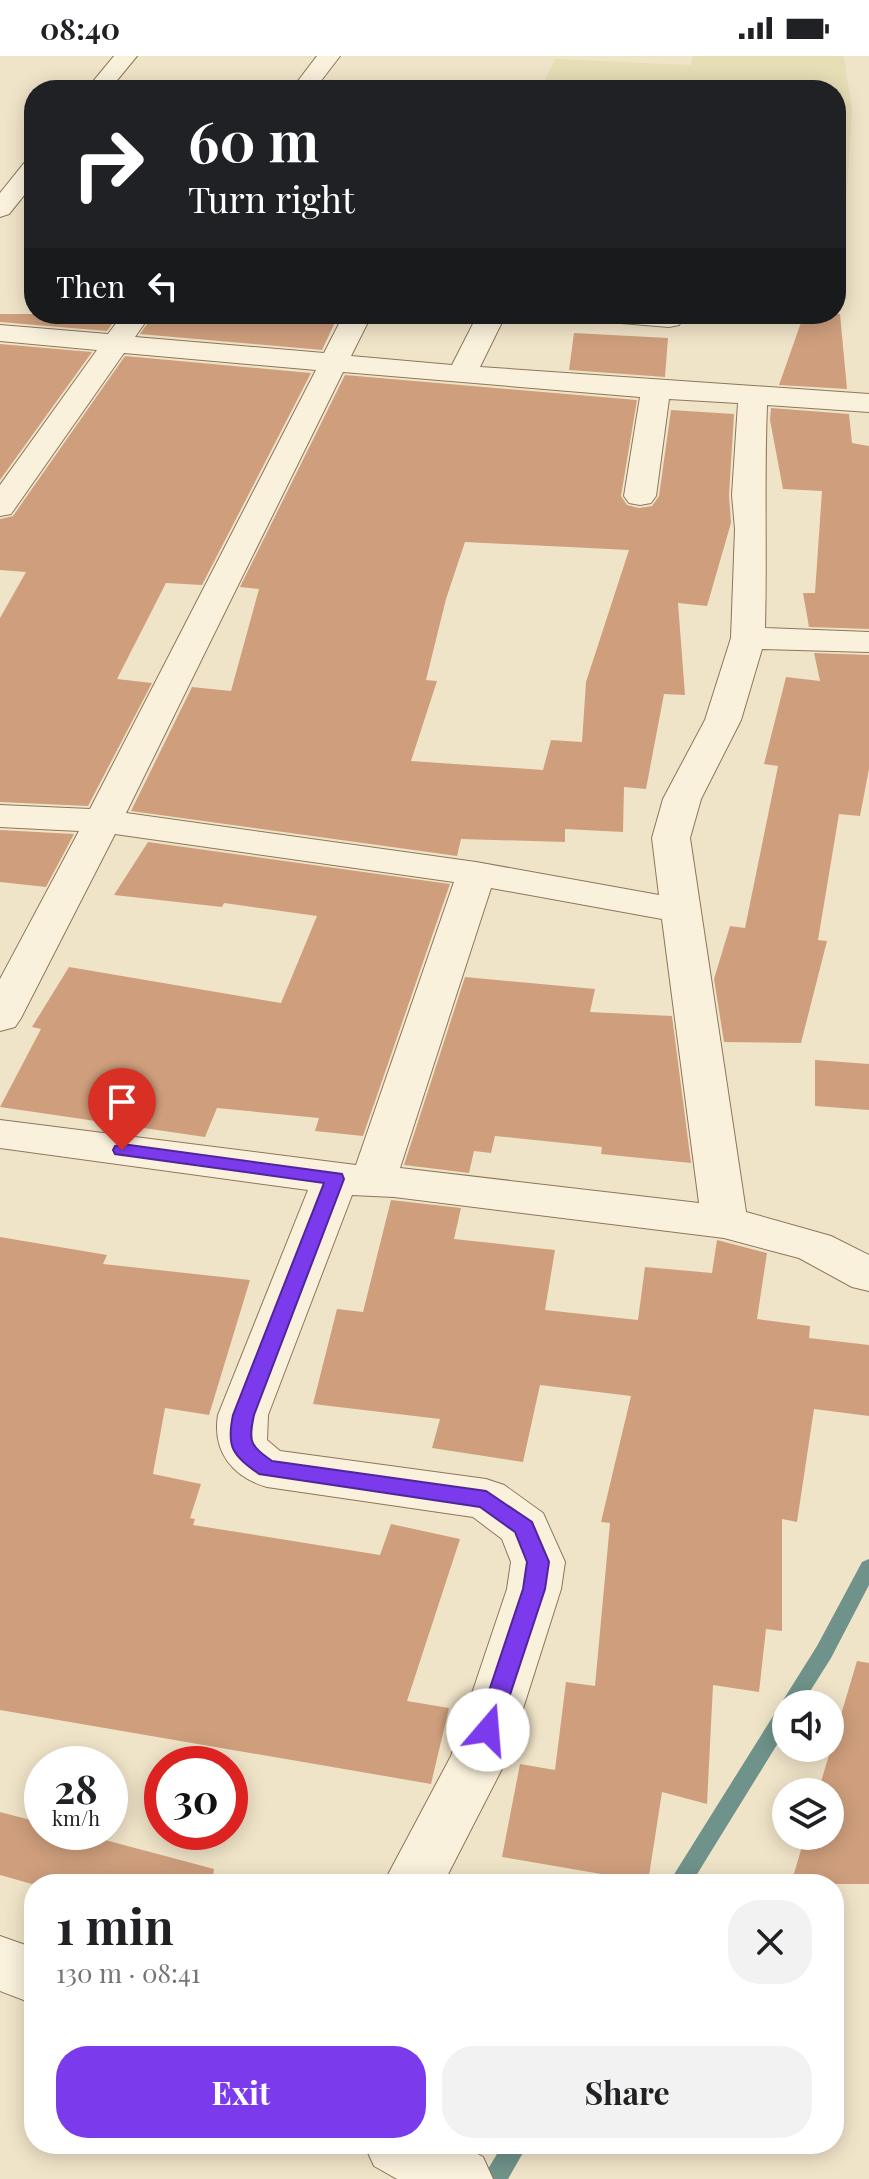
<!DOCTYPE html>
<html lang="en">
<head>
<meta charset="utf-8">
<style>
  :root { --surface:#fff; --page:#f2f2f2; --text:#202124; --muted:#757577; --accent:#7c3aed }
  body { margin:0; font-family:"Playfair Display",serif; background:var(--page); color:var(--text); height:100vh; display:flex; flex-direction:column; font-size:30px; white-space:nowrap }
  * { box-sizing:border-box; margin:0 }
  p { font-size:26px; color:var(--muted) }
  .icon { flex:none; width:44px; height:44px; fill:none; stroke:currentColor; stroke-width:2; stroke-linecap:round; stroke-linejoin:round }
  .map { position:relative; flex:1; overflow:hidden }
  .panel { position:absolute; left:24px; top:1818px; width:820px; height:280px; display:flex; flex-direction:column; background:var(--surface); border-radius:32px; box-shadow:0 4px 20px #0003 }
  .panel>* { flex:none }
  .hud { position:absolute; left:24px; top:24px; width:822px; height:244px; border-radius:32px; box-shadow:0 4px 20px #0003; background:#202124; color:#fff; overflow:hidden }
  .fabs { position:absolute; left:772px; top:1634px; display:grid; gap:16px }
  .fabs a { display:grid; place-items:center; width:72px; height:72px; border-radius:50%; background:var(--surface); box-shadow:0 4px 20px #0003; font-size:40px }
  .speed { position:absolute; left:24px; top:1690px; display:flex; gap:16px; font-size:40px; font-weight:700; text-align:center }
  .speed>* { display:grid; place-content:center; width:104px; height:104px; border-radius:50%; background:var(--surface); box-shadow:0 4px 20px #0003; line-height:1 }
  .speed small { font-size:20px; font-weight:400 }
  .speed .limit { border:12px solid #d22; background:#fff; color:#111 }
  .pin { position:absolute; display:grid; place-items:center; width:68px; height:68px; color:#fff; margin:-82px -34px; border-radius:50% 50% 50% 0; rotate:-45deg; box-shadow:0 0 8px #0007 }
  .pin .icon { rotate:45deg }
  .me { position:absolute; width:88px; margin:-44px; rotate:18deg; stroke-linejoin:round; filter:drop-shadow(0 0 6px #0008) }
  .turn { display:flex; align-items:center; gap:28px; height:168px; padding:0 32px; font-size:36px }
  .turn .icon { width:104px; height:104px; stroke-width:2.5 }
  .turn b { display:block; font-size:56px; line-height:68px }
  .then { display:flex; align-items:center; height:76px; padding:0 32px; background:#0003; gap:16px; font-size:30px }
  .round { display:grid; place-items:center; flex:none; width:84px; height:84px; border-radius:32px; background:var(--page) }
  .summary { display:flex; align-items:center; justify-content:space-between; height:136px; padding:0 32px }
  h1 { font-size:48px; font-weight:700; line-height:60px }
  .cta { display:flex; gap:16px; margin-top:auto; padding:16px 32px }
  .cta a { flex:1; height:92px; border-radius:32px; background:var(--accent); color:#fff; font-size:32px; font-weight:700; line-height:92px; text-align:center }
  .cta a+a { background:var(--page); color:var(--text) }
  .status { display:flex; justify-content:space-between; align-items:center; height:56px; padding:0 40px; background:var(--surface); direction:ltr }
  .status svg { height:22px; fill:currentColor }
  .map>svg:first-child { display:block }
  .farmland { fill:#e6deb5 }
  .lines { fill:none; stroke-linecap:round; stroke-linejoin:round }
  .stream { fill:#6f938a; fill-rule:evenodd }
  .building { fill:#cf9f7d; fill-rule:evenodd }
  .minor-casing { stroke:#8d765c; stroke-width:2 }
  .minor { fill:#faf1dc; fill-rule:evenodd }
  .route { fill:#7c3aed; stroke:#51269a; stroke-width:2 }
</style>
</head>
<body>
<div class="status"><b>08:40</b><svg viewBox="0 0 49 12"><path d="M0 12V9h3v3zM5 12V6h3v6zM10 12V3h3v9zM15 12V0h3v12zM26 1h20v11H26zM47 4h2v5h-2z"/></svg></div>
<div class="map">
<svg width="869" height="2123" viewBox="0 0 869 2123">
  <rect width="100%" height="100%" fill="#f0e4c8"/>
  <path class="farmland" d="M 693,0 L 844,0 L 852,55 L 844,180 L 836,180 L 836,34 L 540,34 L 555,3 L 690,9 Z"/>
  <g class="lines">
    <g class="stream">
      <path d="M 869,1503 L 869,1529 L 831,1602 L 802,1648 L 786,1648 L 786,1674 L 691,1828 L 668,1828 L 817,1590 L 862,1506 Z"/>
      <path d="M 503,2088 L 528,2088 L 508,2123 L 482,2123 Z"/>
    </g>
  </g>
  <g class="building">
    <path d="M 0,258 L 119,258 L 107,275 L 0,266 Z"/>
    <path d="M 154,258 L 339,258 L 322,294 L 140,278 Z"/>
    <path d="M 804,258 L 840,258 L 847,333 L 779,329 Z"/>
    <path d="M 574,277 L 668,282 L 665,321 L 569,314 Z"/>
    <path d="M 0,288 L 92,296 L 0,424 Z"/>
    <path d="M 125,300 L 311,317 L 202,529 L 166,527 L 117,623 L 152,627 L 88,750 L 0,746 L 0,562 L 26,516 L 0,514 L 0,463 L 13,460 Z"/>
    <path d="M 345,319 L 637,344 L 621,440 L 627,449 L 639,452 L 652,450 L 659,440 L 671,354 L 734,358 L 729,439 L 731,467 L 707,550 L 678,547 L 685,639 L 664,638 L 646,733 L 624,731 L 623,776 L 565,773 L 565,786 L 461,783 L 457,800 L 131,755 L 192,631 L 231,635 L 259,533 L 240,531 ZM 465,486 L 629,494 L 586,626 L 582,686 L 551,684 L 543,714 L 411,705 L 437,625 L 426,624 L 446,543 Z"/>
    <path d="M 771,352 L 849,358 L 852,387 L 869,390 L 869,573 L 809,571 L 803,537 L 815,537 L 822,435 L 783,433 L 770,364 Z"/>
    <path d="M 814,597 L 869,599 L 869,713 L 860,760 L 839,758 L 818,884 L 827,885 L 801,987 L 724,986 L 714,923 L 730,870 L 745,872 L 778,710 L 764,708 L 786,621 L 820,625 Z"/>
    <path d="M 0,774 L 74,778 L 46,831 L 0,826 Z"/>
    <path d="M 148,786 L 450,828 L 363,1080 L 315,1075 L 319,1062 L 217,1052 L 205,1081 L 0,1051 L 41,973 L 32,971 L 69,911 L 281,947 L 317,860 L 224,847 L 222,851 L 114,839 Z"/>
    <path d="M 465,921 L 595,933 L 590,956 L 672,960 L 691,1107 L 601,1098 L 602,1091 L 495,1080 L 491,1097 L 474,1095 L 469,1117 L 404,1109 Z"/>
    <path d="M 815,1004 L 869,1008 L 869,1054 L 815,1050 Z"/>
    <path d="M 391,1144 L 461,1152 L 454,1183 L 555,1194 L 545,1254 L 638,1264 L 645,1211 L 712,1217 L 717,1184 L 767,1197 L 757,1263 L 810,1270 L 809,1282 L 869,1289 L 869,1360 L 814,1353 L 797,1466 L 782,1463 L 782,1575 L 766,1573 L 759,1636 L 713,1629 L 707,1748 L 662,1736 L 648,1826 L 502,1801 L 520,1708 L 555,1714 L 566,1626 L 595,1630 L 610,1467 L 601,1466 L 631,1340 L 540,1329 L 523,1406 L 432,1392 L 440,1363 L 313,1348 L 337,1253 L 363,1256 Z"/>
    <path d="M 0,1181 L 107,1199 L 103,1208 L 250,1224 L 209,1359 L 165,1352 L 153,1418 L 201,1428 L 190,1462 L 195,1463 L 193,1469 L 380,1499 L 391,1468 L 460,1483 L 407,1645 L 449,1652 L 431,1728 L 0,1654 Z"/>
    <path d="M 857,1605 L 869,1607 L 869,1828 L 791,1828 L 805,1780 L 830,1780 L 830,1736 L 818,1736 Z"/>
    <path d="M 0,1756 L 42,1767 L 42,1776 L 75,1776 L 214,1813 L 212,1828 L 32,1828 L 0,1819 Z"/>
  </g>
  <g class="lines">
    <defs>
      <g id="minor">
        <path d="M 114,0 L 137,0 L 109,34 L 86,34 Z"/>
        <path d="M 317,0 L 340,0 L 314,34 L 291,34 Z"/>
        <path d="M 34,104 L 34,127 L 9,158 L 0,161 L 0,137 L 25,106 Z"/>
        <path d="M 123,258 L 151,258 L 135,281 L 324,297 L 344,258 L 372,258 L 351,300 L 452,309 L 478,258 L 506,258 L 480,311 L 869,338 L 869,356 L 767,349 C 764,424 767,498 765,572 L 869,576 L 869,596 L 762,593 L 741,664 L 701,743 L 690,782 L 746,1156 L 831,1180 L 869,1199 L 869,1235 L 852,1231 L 799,1202 L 724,1182 L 394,1141 L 352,1139 L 268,1359 L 267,1384 L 280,1395 L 486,1423 L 504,1429 L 543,1457 L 565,1506 L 561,1533 L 507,1703 L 443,1828 L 383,1828 L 451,1700 L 507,1533 L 511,1506 L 502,1483 L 473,1461 L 267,1431 C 233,1421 212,1396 218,1359 L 308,1134 L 0,1092 L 0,1064 L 356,1109 L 454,826 L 115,778 L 21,962 L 15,971 L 0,975 L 0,923 L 79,775 L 0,771 L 0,749 L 90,753 L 316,314 L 124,297 L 11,458 L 0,460 L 0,429 L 97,294 L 0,285 L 0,269 L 108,278 ZM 343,316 L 640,341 L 624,440 L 629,447 L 640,449 L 651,447 L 656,440 L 669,343 L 738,347 L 732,439 L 735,473 L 731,582 L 705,664 L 663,743 L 652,782 L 659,839 L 476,806 L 126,757 ZM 491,832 L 662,863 L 699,1147 L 400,1112 Z"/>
        <path d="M 595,258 L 679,258 L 683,263 L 679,269 L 669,271 L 609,266 L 599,264 Z"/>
        <path d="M 0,1880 L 34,1892 L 34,1948 L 0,1935 Z"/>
        <path d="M 364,2088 L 460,2088 L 483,2101 L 493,2123 L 397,2123 L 374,2110 Z"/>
      </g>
    </defs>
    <use href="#minor" class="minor-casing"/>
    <use href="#minor" class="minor"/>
  </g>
  <path class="route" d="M 122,1088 L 342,1118 L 344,1123 L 254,1359 C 248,1386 250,1389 272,1405 L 486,1435 L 532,1466 L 549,1506 L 545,1533 L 496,1681 L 488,1684 L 479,1681 L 476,1674 L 523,1533 L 527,1506 L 515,1476 L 480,1451 L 259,1418 C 233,1399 226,1392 233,1359 L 324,1127 L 115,1098 L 113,1094 L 115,1090 Z"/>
</svg>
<div class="fabs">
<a><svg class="icon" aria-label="sound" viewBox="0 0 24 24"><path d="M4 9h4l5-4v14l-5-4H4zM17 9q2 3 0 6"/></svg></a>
<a><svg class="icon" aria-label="layers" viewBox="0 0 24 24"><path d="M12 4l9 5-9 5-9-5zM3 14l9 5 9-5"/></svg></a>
</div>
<div class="speed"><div>28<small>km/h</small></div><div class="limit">30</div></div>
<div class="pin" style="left:122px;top:1094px;background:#d93025"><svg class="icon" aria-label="arrive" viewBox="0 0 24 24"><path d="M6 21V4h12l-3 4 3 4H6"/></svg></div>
<svg class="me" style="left:488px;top:1674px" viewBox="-20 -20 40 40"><circle r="19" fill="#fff"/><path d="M0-13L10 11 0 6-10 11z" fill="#7c3aed"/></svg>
<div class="hud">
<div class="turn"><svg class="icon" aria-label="right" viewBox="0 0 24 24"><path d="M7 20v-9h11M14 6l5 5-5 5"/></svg><div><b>60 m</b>Turn right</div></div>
<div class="then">Then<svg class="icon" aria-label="left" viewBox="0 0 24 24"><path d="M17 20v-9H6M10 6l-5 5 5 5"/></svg></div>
</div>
<section class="panel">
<div class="summary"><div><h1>1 min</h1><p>130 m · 08:41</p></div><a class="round"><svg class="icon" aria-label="close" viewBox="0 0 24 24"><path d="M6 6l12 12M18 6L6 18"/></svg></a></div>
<div class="cta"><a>Exit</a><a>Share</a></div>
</section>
</div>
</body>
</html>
